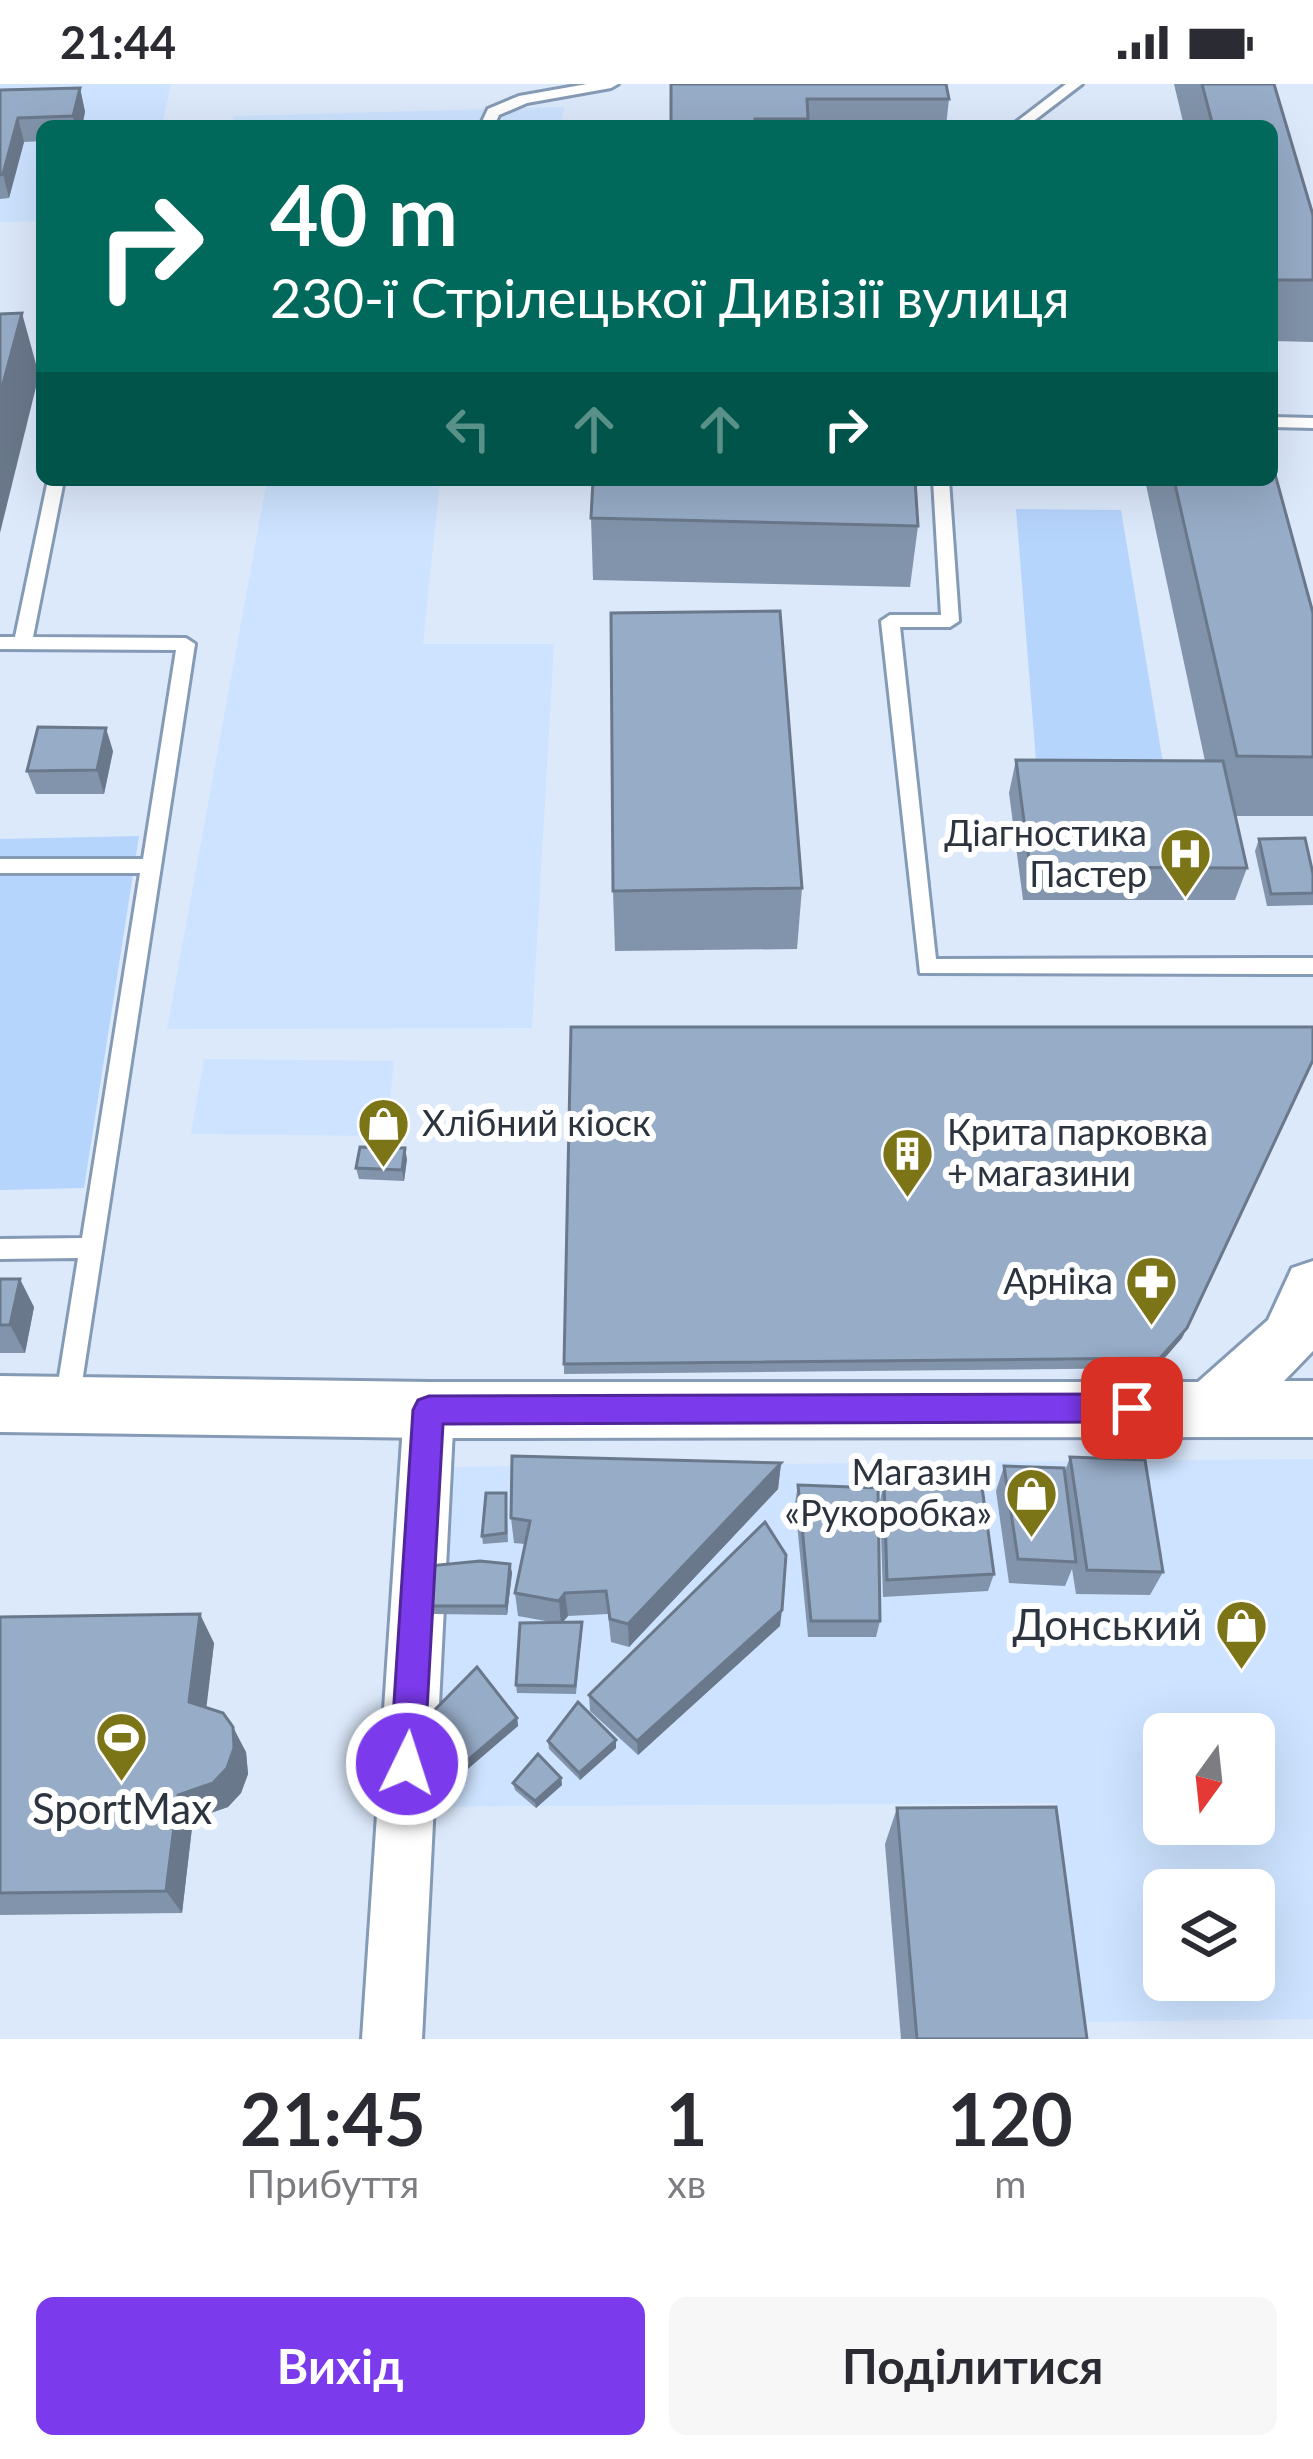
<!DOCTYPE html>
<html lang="uk">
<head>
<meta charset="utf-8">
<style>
  :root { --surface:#fff; --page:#f7f7f7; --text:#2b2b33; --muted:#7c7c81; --accent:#7c3aed }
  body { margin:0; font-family:Lato,sans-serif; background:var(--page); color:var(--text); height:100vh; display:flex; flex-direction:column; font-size:45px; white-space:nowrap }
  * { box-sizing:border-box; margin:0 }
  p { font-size:39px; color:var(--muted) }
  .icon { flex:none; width:66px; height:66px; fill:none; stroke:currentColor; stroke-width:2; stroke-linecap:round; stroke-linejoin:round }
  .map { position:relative; height:1955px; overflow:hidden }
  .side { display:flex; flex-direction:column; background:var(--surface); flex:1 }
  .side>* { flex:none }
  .banner { position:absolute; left:36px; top:36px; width:1242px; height:366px; border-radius:18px; box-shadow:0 12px 48px #0002; background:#00695c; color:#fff; overflow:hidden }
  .needle { width:78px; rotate:195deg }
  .buttons { position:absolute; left:1143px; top:1629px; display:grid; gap:24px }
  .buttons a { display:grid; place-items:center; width:132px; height:132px; border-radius:18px; background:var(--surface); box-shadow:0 12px 48px #0002; font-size:60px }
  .pin { position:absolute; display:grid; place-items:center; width:102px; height:102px; color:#fff; margin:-51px; border-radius:24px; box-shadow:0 6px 18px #0006 }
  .me { position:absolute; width:132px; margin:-66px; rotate:4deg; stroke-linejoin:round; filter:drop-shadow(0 0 9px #0008) }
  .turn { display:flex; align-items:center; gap:42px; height:252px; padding:0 36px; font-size:54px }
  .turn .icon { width:156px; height:156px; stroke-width:2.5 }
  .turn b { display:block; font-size:84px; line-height:102px }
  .lanes { display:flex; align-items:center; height:114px; padding:0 36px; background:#0003; justify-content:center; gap:60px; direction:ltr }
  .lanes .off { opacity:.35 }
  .eta { display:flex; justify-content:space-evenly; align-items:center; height:204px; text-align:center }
  .eta b { font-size:72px; font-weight:700; line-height:84px }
  .action { display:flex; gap:24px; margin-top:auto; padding:24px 36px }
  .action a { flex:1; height:138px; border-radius:18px; background:var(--accent); color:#fff; font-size:48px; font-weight:700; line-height:138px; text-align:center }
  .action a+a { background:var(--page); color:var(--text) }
  .status { display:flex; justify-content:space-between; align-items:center; height:84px; padding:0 60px; background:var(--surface); direction:ltr }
  .status svg { height:33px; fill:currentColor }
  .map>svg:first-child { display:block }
  .built { fill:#cde3ff; fill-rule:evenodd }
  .green { fill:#b6d5fd }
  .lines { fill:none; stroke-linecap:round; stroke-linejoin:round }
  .service-casing { stroke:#859ab4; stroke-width:6 }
  .minor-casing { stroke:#859ab4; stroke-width:6 }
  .tertiary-casing { stroke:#859ab4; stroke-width:6 }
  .service { fill:#fff; fill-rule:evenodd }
  .minor { fill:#fff; fill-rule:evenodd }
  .tertiary { fill:#fff; fill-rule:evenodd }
  .wall { fill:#8294ab }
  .shaded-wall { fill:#6a788b }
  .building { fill:#97acc7; stroke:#6a788b; stroke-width:3 }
  .route { fill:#7c3aed; stroke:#51269a; stroke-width:3 }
  .labels { text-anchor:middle; stroke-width:12; stroke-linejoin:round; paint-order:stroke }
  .poi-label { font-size:36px; fill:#2c343f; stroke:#fff; text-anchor:end }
  .near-poi-label { font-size:42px; fill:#2c343f; stroke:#fff; text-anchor:end }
</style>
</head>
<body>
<div class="status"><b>21:44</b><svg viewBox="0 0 49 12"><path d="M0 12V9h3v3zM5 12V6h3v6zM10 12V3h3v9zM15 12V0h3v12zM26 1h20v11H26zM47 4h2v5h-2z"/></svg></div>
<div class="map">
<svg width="1313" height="1955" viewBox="0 0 1313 1955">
  <rect width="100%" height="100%" fill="#dce9fb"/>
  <g class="built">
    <path d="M 0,0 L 171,0 L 162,42 L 42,42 L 42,137 L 0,138 Z"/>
    <path d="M 564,23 L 561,42 L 229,42 L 235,32 Z"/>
    <path d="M 267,396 L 440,396 L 423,560 L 554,560 L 532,944 L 167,945 Z"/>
    <path d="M 204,975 L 394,977 L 386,1052 L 191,1050 Z"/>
    <path d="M 1313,1375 L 1313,1935 L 1083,1938 L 1056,1719 L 405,1723 L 426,1383 ZM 1164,1650 L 1254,1650 L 1254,1740 L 1164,1740 ZM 1164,1806 L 1254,1806 L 1254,1896 L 1164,1896 Z"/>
  </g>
  <g class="green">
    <path d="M 1016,425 L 1121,426 L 1163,679 L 1036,676 Z"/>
    <path d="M 139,752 L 84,1104 L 0,1106 L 0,755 Z"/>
  </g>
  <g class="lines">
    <defs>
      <g id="service">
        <path d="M 587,0 L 618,0 L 611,4 L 527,19 L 499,31 L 494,42 L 480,42 L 488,25 L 519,12 Z"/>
        <path d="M 1066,0 L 1082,0 L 1027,42 L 1011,42 Z"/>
        <path d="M 1272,333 L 1313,334 L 1313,344 L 1272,343 Z"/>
        <path d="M 48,396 L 64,396 L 33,553 L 186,554 L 195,560 L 79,1318 L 75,1326 L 67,1329 L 59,1326 L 55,1318 L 78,1174 L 0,1175 L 0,1155 L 82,1154 L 140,789 L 0,789 L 0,775 L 143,775 L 176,566 L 0,565 L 0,553 L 15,553 Z"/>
        <path d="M 933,396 L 949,396 L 959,537 L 950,543 L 900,543 L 936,875 L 1313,874 L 1313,890 L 920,889 L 881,537 L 890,531 L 941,531 Z"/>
      </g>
      <path id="minor" d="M 429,1303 L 447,1310 L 454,1326 L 422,1955 L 362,1955 L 404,1326 L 411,1310 Z"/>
      <path id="tertiary" d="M 1313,1177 L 1313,1267 L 1284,1297 L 1313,1297 L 1313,1353 L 429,1354 L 0,1348 L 0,1292 L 429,1298 L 1198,1298 L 1268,1236 L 1292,1184 Z"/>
    </defs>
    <use href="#service" class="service-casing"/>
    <use href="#minor" class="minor-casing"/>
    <use href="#tertiary" class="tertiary-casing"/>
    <use href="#service" class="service"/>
    <use href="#minor" class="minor"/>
    <use href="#tertiary" class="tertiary"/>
  </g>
  <g class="wall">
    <path d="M 671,0 L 949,15 L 946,42 L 671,42 Z"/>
    <path d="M 1174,0 L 1274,0 L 1313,131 L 1313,258 L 1272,257 L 1272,42 L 1184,42 Z"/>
    <path d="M 80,4 L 85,28 L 82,42 L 42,42 L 42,57 L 24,58 L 9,114 L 0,115 L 0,6 Z"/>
    <path d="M 1145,396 L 1272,396 L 1313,529 L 1313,732 L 1235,732 L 1247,784 L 1235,816 L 1023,816 L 1009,709 L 1016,676 L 1205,677 Z"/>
    <path d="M 591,434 L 918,442 L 910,503 L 593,496 Z"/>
    <path d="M 113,667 L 104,710 L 36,710 L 27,687 Z"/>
    <path d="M 1259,755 L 1313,790 L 1313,821 L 1267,822 L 1255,767 Z"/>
    <path d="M 802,804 L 797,865 L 615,867 L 613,807 Z"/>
    <path d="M 1313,977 L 1182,1254 L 1156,1284 L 564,1290 L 564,1280 Z"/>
    <path d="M 407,1075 L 404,1097 L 359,1095 L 356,1084 Z"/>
    <path d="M 0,1195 L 34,1223 L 25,1269 L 0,1269 Z"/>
    <path d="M 1070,1373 L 1163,1488 L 1150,1511 L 1076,1510 L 1072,1485 L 1065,1502 L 1009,1499 L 996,1407 L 1004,1382 L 1065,1387 Z"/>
    <path d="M 781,1379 L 778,1405 L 629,1563 L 611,1558 L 608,1530 L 568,1532 L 563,1538 L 582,1546 L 576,1610 L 517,1609 L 516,1601 L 551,1538 L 518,1532 L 515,1509 L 525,1460 L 514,1459 L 511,1434 Z"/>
    <path d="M 884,1399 L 994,1490 L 988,1507 L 883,1513 L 880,1417 Z"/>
    <path d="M 798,1401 L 880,1537 L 876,1553 L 808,1553 L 795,1419 Z"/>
    <path d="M 506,1409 L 508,1458 L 483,1460 L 482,1452 Z"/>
    <path d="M 510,1480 L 512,1489 L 507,1531 L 433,1530 L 431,1522 Z"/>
    <path d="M 0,1533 L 214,1559 L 206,1623 L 246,1668 L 248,1690 L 241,1709 L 228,1723 L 193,1735 L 182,1829 L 0,1831 Z"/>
    <path d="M 780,1542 L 638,1671 L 590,1627 L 589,1611 Z"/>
    <path d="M 517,1634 L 518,1642 L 456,1695 L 422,1649 L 419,1642 Z"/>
    <path d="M 548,1657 L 616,1664 L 580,1696 L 549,1665 Z"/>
    <path d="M 561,1694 L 562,1701 L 536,1724 L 515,1706 L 513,1699 Z"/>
    <path d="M 897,1724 L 1087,1955 L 901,1955 L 885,1760 Z"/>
  </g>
  <g class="shaded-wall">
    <path d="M 80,4 L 85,28 L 82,42 L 75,42 L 73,32 Z"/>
    <path d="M 18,34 L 24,58 L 9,114 L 3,90 Z"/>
    <path d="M 22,229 L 39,291 L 0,449 L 0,311 Z"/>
    <path d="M 106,644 L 113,667 L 104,710 L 97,686 Z"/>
    <path d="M 1313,976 L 1182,1254 L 1156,1284 L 1160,1274 Z"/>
    <path d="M 405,1064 L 407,1075 L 404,1097 L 402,1086 Z"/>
    <path d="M 20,1195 L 34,1223 L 25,1269 L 10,1241 Z"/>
    <path d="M 781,1379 L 778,1405 L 629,1563 L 628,1540 Z"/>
    <path d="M 510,1480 L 512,1489 L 507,1531 L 506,1522 Z"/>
    <path d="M 565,1509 L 568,1532 L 561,1540 L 559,1517 Z"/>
    <path d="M 782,1526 L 780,1542 L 638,1671 L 637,1657 Z"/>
    <path d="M 200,1530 L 214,1559 L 204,1644 L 189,1618 Z"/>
    <path d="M 517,1634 L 518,1642 L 456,1695 L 454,1688 Z"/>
    <path d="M 233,1643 L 246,1668 L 248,1690 L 241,1709 L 228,1723 L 193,1735 L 182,1829 L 166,1807 L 178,1711 Z"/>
    <path d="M 616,1656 L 616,1664 L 580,1696 L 579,1689 Z"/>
    <path d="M 561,1694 L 562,1701 L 536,1724 L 535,1717 Z"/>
  </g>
  <g class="building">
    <path d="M 671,0 L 946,0 L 949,15 L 807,15 L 808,35 L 755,35 L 755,42 L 671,42 Z"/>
    <path d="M 1202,0 L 1274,0 L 1313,131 L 1313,196 L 1272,196 L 1272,42 L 1213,42 Z"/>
    <path d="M 80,4 L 73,32 L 18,34 L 3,90 L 0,91 L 0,6 Z"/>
    <path d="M 22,229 L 0,311 L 0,230 Z"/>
    <path d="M 1272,379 L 1313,529 L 1313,673 L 1237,672 L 1174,396 L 1272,396 Z"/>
    <path d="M 593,396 L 915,396 L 918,442 L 591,434 Z"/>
    <path d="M 780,527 L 802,804 L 613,807 L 611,529 Z"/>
    <path d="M 38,643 L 106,644 L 97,686 L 27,687 Z"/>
    <path d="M 1016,676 L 1223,677 L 1247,784 L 1030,783 Z"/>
    <path d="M 1305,754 L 1313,790 L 1313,809 L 1271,810 L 1259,755 Z"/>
    <path d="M 571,943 L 1313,943 L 1313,976 L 1187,1244 L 1160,1274 L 564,1280 Z"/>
    <path d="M 360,1063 L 405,1064 L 402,1086 L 356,1084 Z"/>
    <path d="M 0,1195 L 20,1195 L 10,1241 L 0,1241 Z"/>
    <path d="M 512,1372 L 781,1379 L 628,1540 L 610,1535 L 606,1507 L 565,1509 L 559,1517 L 515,1509 L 530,1437 L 511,1434 Z"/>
    <path d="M 1070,1373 L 1145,1376 L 1163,1488 L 1087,1486 Z"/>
    <path d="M 1004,1382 L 1064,1384 L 1076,1478 L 1018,1475 Z"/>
    <path d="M 884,1399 L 982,1403 L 994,1490 L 887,1496 Z"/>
    <path d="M 798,1401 L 878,1404 L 880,1537 L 811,1537 Z"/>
    <path d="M 486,1409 L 506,1409 L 506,1449 L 482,1452 Z"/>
    <path d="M 765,1438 L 786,1471 L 782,1526 L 637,1657 L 589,1611 Z"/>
    <path d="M 480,1477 L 510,1480 L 506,1522 L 431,1522 L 428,1482 Z"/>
    <path d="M 200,1530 L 189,1618 L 223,1629 L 233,1643 L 234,1664 L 227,1684 L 213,1699 L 178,1711 L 166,1807 L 0,1809 L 0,1533 Z"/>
    <path d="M 582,1538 L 575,1602 L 516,1601 L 520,1539 Z"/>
    <path d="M 477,1583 L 517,1634 L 454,1688 L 419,1642 Z"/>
    <path d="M 578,1618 L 616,1656 L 579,1689 L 548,1657 Z"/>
    <path d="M 538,1670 L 561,1694 L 535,1717 L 513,1699 Z"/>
    <path d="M 1056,1723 L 1087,1955 L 917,1955 L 897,1724 Z"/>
  </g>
  <path class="route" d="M 1132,1310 L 1143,1314 L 1148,1324 L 1143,1334 L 1132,1338 L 443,1340 L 424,1680 L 419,1692 L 407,1697 L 395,1692 L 390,1680 L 413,1326 L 418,1316 L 429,1312 Z"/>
  <defs>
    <symbol id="hospital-pin" viewBox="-11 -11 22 30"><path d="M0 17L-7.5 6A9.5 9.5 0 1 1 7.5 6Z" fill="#7c7518" stroke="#fff"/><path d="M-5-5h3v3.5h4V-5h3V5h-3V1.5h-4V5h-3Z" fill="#fff"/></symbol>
    <symbol id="shop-pin" viewBox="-11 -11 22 30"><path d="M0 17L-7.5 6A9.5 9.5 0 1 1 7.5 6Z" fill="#7c7518" stroke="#fff"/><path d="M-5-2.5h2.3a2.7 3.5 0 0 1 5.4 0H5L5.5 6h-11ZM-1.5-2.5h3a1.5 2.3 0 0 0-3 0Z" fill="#fff"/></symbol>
    <symbol id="building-pin" viewBox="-11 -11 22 30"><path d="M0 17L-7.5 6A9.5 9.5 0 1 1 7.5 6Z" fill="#7c7518" stroke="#fff"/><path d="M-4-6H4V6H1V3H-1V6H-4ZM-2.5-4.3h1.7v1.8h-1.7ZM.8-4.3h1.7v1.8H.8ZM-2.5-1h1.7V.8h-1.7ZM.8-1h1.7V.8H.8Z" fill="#fff"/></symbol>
    <symbol id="pharmacy-pin" viewBox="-11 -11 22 30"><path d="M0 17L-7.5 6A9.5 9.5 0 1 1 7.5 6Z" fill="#7c7518" stroke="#fff"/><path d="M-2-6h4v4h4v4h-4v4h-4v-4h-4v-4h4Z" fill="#fff"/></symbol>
    <symbol id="stadium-pin" viewBox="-11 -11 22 30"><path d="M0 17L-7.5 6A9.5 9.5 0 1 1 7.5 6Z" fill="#7c7518" stroke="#fff"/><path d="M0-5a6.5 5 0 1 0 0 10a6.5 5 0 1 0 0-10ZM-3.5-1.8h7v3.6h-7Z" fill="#fff"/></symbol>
  </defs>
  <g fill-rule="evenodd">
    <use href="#hospital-pin" x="1156" y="740" width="59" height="81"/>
    <use href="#shop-pin" x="354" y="1010" width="59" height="81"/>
    <use href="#building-pin" x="878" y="1040" width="59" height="81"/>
    <use href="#pharmacy-pin" x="1122" y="1168" width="59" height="81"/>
    <use href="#shop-pin" x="1002" y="1380" width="59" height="81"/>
    <use href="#shop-pin" x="1212" y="1512" width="59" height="81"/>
    <use href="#stadium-pin" x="92" y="1624" width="59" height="81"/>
  </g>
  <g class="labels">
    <g class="poi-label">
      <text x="1147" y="762">Діагностика<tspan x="1147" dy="41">Пастер</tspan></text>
      <text x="422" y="1052" text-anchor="start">Хлібний кіоск</text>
      <text x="947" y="1061" text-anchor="start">Крита парковка<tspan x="947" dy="41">+ магазини</tspan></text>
      <text x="1113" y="1210">Арніка</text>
      <text x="992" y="1401">Магазин<tspan x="992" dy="41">«Рукоробка»</tspan></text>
    </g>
    <g class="near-poi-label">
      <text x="1202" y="1556">Донський</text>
      <text x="122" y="1740" text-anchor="middle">SportMax</text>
    </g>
  </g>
</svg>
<div class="buttons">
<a><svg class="needle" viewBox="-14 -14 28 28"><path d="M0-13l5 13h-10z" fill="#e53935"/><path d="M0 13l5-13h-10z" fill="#7c7c81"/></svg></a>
<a><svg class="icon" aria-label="layers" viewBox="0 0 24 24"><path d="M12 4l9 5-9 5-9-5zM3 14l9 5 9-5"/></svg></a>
</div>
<div class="pin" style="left:1132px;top:1324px;background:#d93025"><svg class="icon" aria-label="arrive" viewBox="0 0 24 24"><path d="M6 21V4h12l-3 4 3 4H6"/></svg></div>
<svg class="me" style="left:407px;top:1680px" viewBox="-20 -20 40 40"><circle r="17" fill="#7c3aed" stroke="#fff" stroke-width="3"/><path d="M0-11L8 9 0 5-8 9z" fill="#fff"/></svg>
<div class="banner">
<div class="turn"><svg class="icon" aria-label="right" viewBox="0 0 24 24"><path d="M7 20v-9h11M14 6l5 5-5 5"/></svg><div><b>40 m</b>230-ї Стрілецької Дивізії вулиця</div></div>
<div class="lanes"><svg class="icon off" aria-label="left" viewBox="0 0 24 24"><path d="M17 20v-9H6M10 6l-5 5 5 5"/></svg><svg class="icon off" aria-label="ahead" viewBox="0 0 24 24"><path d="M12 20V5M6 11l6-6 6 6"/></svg><svg class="icon off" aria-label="ahead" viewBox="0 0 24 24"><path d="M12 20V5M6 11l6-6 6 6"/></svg><svg class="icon" aria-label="right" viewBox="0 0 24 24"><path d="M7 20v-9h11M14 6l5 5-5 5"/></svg></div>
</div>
</div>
<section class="side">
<div class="eta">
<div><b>21:45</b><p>Прибуття</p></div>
<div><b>1</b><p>хв</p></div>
<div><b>120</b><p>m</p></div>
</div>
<div class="action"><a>Вихід</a><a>Поділитися</a></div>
</section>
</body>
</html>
